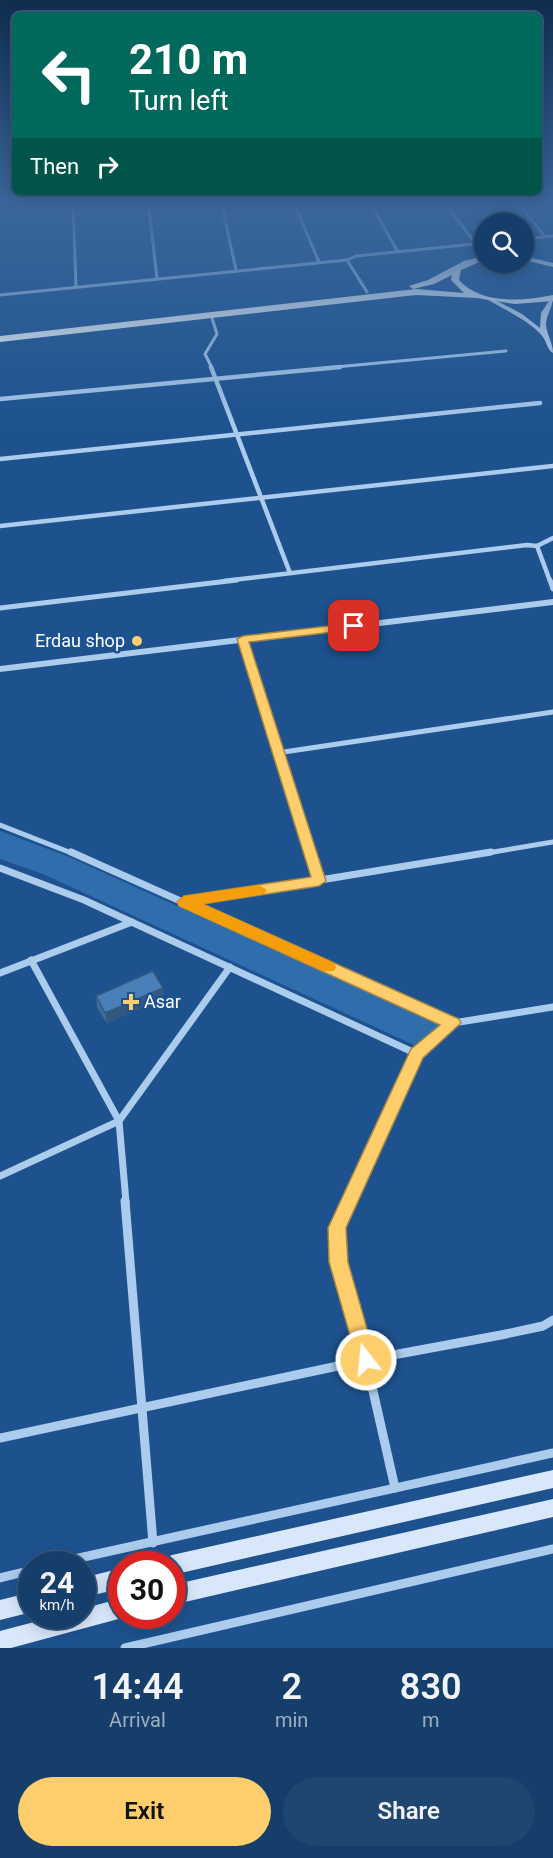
<!DOCTYPE html>
<html lang="en">
<head>
<meta charset="utf-8">
<style>
  :root { --surface:#163e6b; --page:#1f4571; --text:#f1f3f6; --muted:#9eaec1; --line:#35577e; --accent:#fdce6b }
  body { margin:0; font-family:Roboto,sans-serif; background:var(--page); color:var(--text); height:100vh; display:flex; flex-direction:column; font-size:22px; white-space:nowrap }
  * { box-sizing:border-box; margin:0 }
  p { font-size:20px; color:var(--muted) }
  .icon { flex:none; width:33px; height:33px; fill:none; stroke:currentColor; stroke-width:2; stroke-linecap:round; stroke-linejoin:round }
  .map { position:relative; height:1648px; overflow:hidden }
  .panel { display:flex; flex-direction:column; background:var(--surface); flex:1 }
  .panel>* { flex:none }
  .guide { position:absolute; left:12px; top:12px; width:530px; height:183px; border-radius:9px; box-shadow:0 3px 15px #0003,0 0 0 2px var(--line); background:#00695c; color:#fff; overflow:hidden }
  .controls { position:absolute; left:474px; top:213px; display:grid; gap:12px }
  .controls a { display:grid; place-items:center; width:60px; height:60px; border-radius:50%; background:var(--surface); box-shadow:0 3px 15px #0003,0 0 0 2px var(--line); font-size:30px }
  .speed { position:absolute; left:18px; top:1551px; display:flex; gap:12px; font-size:30px; font-weight:700; text-align:center }
  .speed>* { display:grid; place-content:center; width:78px; height:78px; border-radius:50%; background:var(--surface); box-shadow:0 3px 15px #0003,0 0 0 2px var(--line); line-height:1 }
  .speed small { font-size:15px; font-weight:400 }
  .speed .limit { border:9px solid #d22; background:#fff; color:#111 }
  .pin { position:absolute; display:grid; place-items:center; width:51px; height:51px; color:#fff; margin:-26px; border-radius:12px; box-shadow:0 3px 9px #0006 }
  .me { position:absolute; width:66px; margin:-33px; rotate:344deg; stroke-linejoin:round; filter:drop-shadow(0 0 4px #0008) }
  .turn { display:flex; align-items:center; gap:21px; height:126px; padding:0 18px; font-size:27px }
  .turn .icon { width:78px; height:78px; stroke-width:2.5 }
  .turn b { display:block; font-size:42px; line-height:51px }
  .then { display:flex; align-items:center; height:57px; padding:0 18px; background:#0003; gap:12px; font-size:22px }
  .eta { display:flex; justify-content:space-evenly; align-items:center; height:102px; text-align:center }
  .eta b { font-size:36px; font-weight:600; line-height:42px }
  .cta { display:flex; gap:12px; margin-top:auto; padding:12px 18px }
  .cta a { flex:1; height:69px; border-radius:36px; background:var(--accent); color:#111; font-size:24px; font-weight:600; line-height:69px; text-align:center }
  .cta a+a { background:var(--page); color:var(--text) }
  .map>svg:first-child { display:block }
  .green { fill:#306dad }
  .lines { fill:none; stroke-linecap:round; stroke-linejoin:round }
  .minor-far4 { stroke:#accced; stroke-width:3 }
  .minor-far3 { stroke:#accced; stroke-width:4.5 }
  .minor-far2 { stroke:#accced; stroke-width:5 }
  .minor-far1 { stroke:#accced; stroke-width:7 }
  .minor { stroke:#accced; stroke-width:9 }
  .tertiary { fill:#accced; fill-rule:evenodd }
  .secondary { fill:#d8e8fa; fill-rule:evenodd }
  .trunk { fill:#f8fcff; fill-rule:evenodd }
  .wall { fill:#406d9e }
  .shaded-wall { fill:#345981 }
  .building { fill:#4a7fb8; stroke:#345981; stroke-width:1.5 }
  .route { fill:#fdce6b; stroke:#a48646; stroke-width:1.5 }
  .slow { fill:#f59e0b }
  .poi-dot { fill:#fdce6b; stroke:#1d528f; stroke-width:2 }
  .labels { text-anchor:middle; stroke-width:5; stroke-linejoin:round; paint-order:stroke }
  .poi-label { font-size:18px; fill:#fff; stroke:#1d528f; text-anchor:end }
</style>
</head>
<body>
<div class="map">
<svg width="553" height="1648" viewBox="0 0 553 1648">
  <rect width="100%" height="100%" fill="#1d528f"/>
  <path class="green" d="M 0,831 L 69,857 L 274,950 L 433,1018 L 440,1026 L 414,1045 L 43,874 L 0,859 Z"/>
  <g class="lines">
    <g class="minor-far4">
      <path d="M 73,201 L 76,286"/>
      <path d="M 148,201 L 157,278"/>
      <path d="M 221,201 L 236,270"/>
      <path d="M 293,201 L 319,262"/>
      <path d="M 369,201 L 398,252"/>
      <path d="M 443,201 L 476,244"/>
      <path d="M 517,201 L 545,237"/>
      <path d="M 524,239 L 553,236"/>
      <path d="M 347,260 L 367,292"/>
      <path d="M 0,295 L 347,260 L 356,256 L 484,243"/>
      <path d="M 211,315 L 217,334 L 205,354 L 212,368"/>
      <path d="M 325,368 L 506,351"/>
    </g>
    <g class="minor-far3">
      <path d="M 211,367 L 290,573"/>
      <path d="M 0,399 L 340,367"/>
      <path d="M 0,459 L 540,403"/>
      <path d="M 0,526 L 553,466"/>
      <path d="M 537,546 L 553,538"/>
      <path d="M 224,581 L 527,545 L 537,546 L 550,581"/>
    </g>
    <g class="minor-far2">
      <path d="M 550,580 L 553,589"/>
      <path d="M 0,608 L 237,580"/>
      <path d="M 243,639 L 310,854"/>
      <path d="M 277,753 L 553,712"/>
      <path d="M 0,825 L 74,854"/>
      <path d="M 481,854 L 553,842"/>
    </g>
    <g class="minor-far1">
      <path d="M 71,852 L 453,1023"/>
      <path d="M 310,852 L 319,881"/>
      <path d="M 0,868 L 84,900 L 417,1054"/>
      <path d="M 186,902 L 491,852"/>
      <path d="M 31,960 L 119,1121 L 126,1202"/>
      <path d="M 0,973 L 132,922"/>
      <path d="M 0,1176 L 119,1121 L 230,967"/>
      <path d="M 349,1202 L 417,1054 L 453,1023 L 553,1007"/>
    </g>
    <g class="minor">
      <path d="M 125,1201 L 153,1543"/>
      <path d="M 349,1201 L 337,1228 L 339,1262 L 366,1360 L 395,1488"/>
      <path d="M 0,1438 L 366,1360 L 501,1335 L 543,1326 L 553,1320"/>
      <path d="M 52,1564 L 553,1453"/>
      <path d="M 0,1578 L 32,1570"/>
      <path d="M 125,1648 L 553,1549"/>
    </g>
    <path class="tertiary" d="M 553,599 L 553,605 L 0,672 L 0,666 Z"/>
    <g class="secondary">
      <path d="M 486,297 L 490,297 L 522,314 L 540,328 L 541,313 L 551,298 L 553,297 C 553,307 546,315 546,325 C 547,335 553,343 553,353 C 547,349 547,343 543,337 C 532,322 502,308 486,299 Z"/>
      <path d="M 553,1470 L 553,1488 L 172,1575 L 172,1564 L 163,1564 L 165,1558 L 172,1555 Z"/>
      <path d="M 553,1499 L 553,1517 L 172,1605 L 172,1585 Z"/>
      <path d="M 122,1568 L 122,1588 L 82,1598 L 82,1578 Z"/>
      <path d="M 32,1592 L 32,1612 L 0,1620 L 0,1600 Z"/>
      <path d="M 122,1598 L 122,1616 L 128,1616 L 122,1618 L 11,1648 L 0,1648 L 0,1631 L 57,1616 L 82,1616 L 82,1609 Z"/>
    </g>
    <g class="trunk">
      <path d="M 484,256 L 484,260 L 461,270 L 459,280 C 482,305 522,301 553,295 L 553,301 L 515,304 L 477,298 L 416,295 L 0,342 L 0,336 L 416,289 L 464,293 L 451,280 L 452,275 L 434,284 L 413,289 L 409,286 L 428,280 L 464,261 Z"/>
      <path d="M 524,256 L 553,263 L 553,267 L 524,260 Z"/>
    </g>
  </g>
  <path class="wall" d="M 96,996 L 164,998 L 107,1023 L 97,1007 Z"/>
  <path class="shaded-wall" d="M 163,988 L 164,998 L 107,1023 L 105,1013 Z"/>
  <path class="building" d="M 153,971 L 163,988 L 105,1013 L 96,996 Z"/>
  <linearGradient id="sky" x2="0" y2="1"><stop stop-color="#102d4f"/><stop offset="0.47" stop-color="#3a669b"/><stop offset="1" stop-color="#3a669b" stop-opacity="0"/></linearGradient>
  <rect width="553" height="432" fill="url(#sky)"/>
  <path class="route" d="M 354,623 L 358,624 L 358,629 L 249,642 L 326,881 L 319,886 L 203,904 L 459,1019 L 461,1023 L 423,1058 L 346,1228 L 348,1262 L 376,1360 L 373,1367 L 366,1370 L 360,1367 L 357,1360 L 329,1262 L 328,1228 L 411,1049 L 440,1025 L 179,906 L 177,902 L 184,896 L 311,877 L 237,639 L 243,636 Z"/>
  <path class="slow" d="M 259,885 L 267,890 L 264,894 L 203,904 L 334,963 L 336,967 L 334,971 L 323,971 L 179,906 L 177,902 L 184,896 Z"/>
  <g class="poi-dot">
    <circle cx="137" cy="641" r="6"/>
    <path d="M128 993h6v6h6v6h-6v6h-6v-6h-6v-6h6z"/>
  </g>
  <g class="labels">
    <g class="poi-label">
      <text x="125" y="647">Erdau shop</text>
      <text x="144" y="1008" text-anchor="start">Asar</text>
    </g>
  </g>
</svg>
<div class="controls">
<a><svg class="icon" aria-label="search" viewBox="0 0 24 24"><circle cx="10" cy="10" r="6"/><path d="M15 15l6 6"/></svg></a>
</div>
<div class="speed"><div>24<small>km/h</small></div><div class="limit">30</div></div>
<div class="pin" style="left:354px;top:626px;background:#d93025"><svg class="icon" aria-label="arrive" viewBox="0 0 24 24"><path d="M6 21V4h12l-3 4 3 4H6"/></svg></div>
<svg class="me" style="left:366px;top:1360px" viewBox="-20 -20 40 40"><circle r="17" fill="#fdce6b" stroke="#fff" stroke-width="3"/><path d="M0-11L8 9 0 5-8 9z" fill="#fff"/></svg>
<div class="guide">
<div class="turn"><svg class="icon" aria-label="left" viewBox="0 0 24 24"><path d="M17 20v-9H6M10 6l-5 5 5 5"/></svg><div><b>210 m</b>Turn left</div></div>
<div class="then">Then<svg class="icon" aria-label="right" viewBox="0 0 24 24"><path d="M7 20v-9h11M14 6l5 5-5 5"/></svg></div>
</div>
</div>
<section class="panel">
<div class="eta">
<div><b>14:44</b><p>Arrival</p></div>
<div><b>2</b><p>min</p></div>
<div><b>830</b><p>m</p></div>
</div>
<div class="cta"><a>Exit</a><a>Share</a></div>
</section>
</body>
</html>
